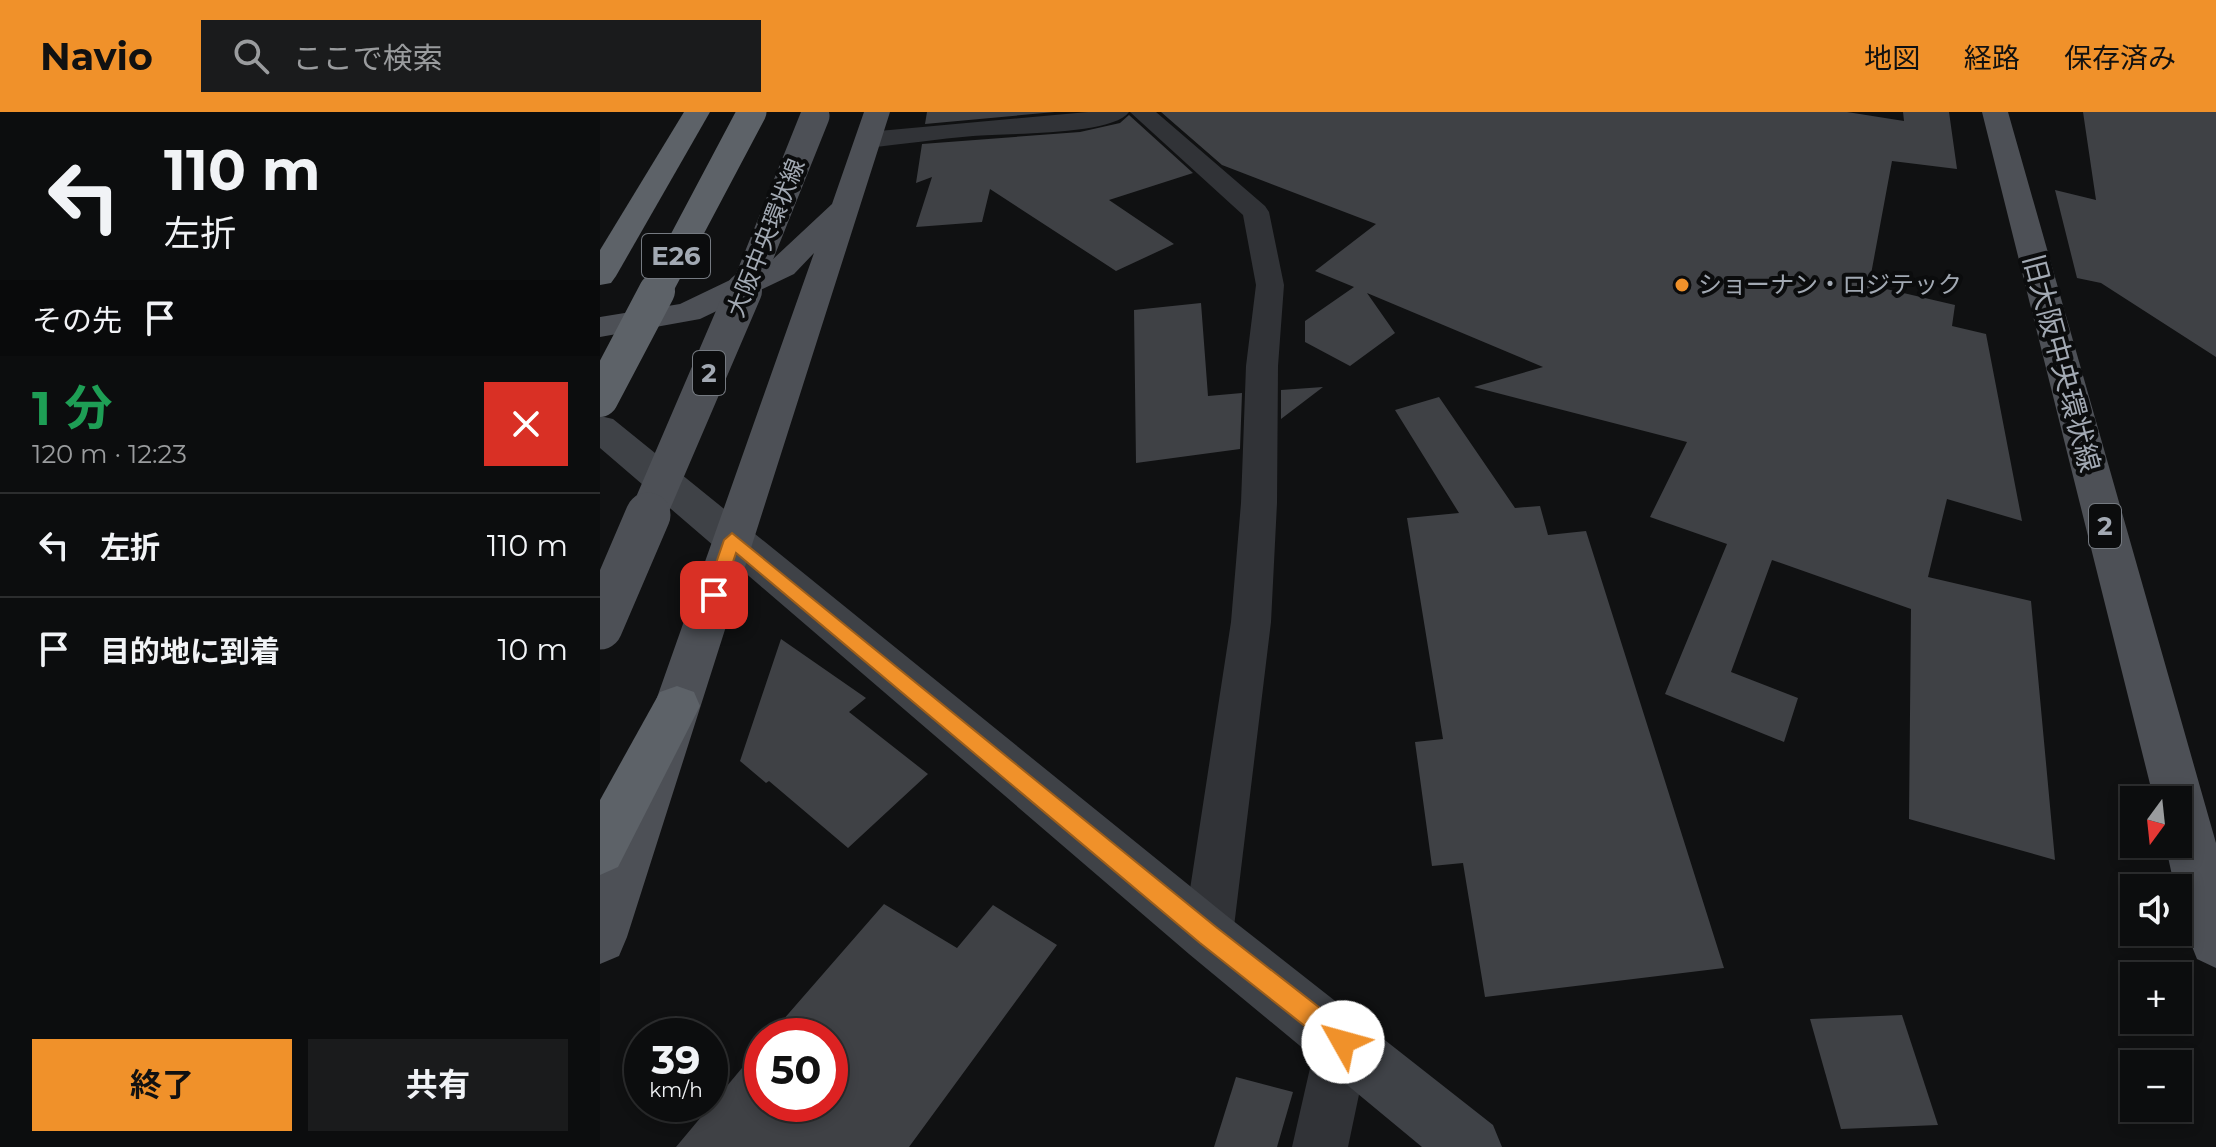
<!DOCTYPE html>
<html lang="ja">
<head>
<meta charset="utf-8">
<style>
  :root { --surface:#0c0d0e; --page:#1a1b1c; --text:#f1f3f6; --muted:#9a9c9e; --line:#2c2d2e; --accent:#f0912a }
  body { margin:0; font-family:Montserrat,"Noto Sans JP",sans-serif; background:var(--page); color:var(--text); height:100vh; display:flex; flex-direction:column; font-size:30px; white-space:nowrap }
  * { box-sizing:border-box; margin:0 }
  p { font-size:26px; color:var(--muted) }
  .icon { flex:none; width:44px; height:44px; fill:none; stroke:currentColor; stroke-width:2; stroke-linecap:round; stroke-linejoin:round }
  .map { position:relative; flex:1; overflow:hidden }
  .panel { display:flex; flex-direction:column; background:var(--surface); width:600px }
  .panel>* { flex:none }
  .guide { background:#0c0d0e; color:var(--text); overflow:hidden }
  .needle { width:52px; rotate:195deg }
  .fabs { position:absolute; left:1520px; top:674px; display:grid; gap:16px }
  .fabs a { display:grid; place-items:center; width:72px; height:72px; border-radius:0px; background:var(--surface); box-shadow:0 4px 12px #0003,0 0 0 2px var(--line); font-size:40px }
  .speed { position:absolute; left:24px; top:906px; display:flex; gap:16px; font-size:40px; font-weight:700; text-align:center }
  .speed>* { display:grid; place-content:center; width:104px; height:104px; border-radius:50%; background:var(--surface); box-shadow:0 4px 12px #0003,0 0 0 2px var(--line); line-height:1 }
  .speed small { font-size:20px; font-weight:400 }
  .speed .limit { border:12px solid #d22; background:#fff; color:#111 }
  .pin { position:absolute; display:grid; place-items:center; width:68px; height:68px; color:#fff; margin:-34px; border-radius:16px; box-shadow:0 4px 12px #0006 }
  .me { position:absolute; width:88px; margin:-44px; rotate:308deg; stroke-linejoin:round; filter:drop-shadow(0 0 6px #0008) }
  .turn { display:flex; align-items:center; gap:28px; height:168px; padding:0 32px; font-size:36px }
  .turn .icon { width:104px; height:104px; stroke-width:2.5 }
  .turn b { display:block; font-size:56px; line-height:68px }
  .then { display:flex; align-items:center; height:76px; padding:0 32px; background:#0003; gap:16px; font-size:30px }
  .round { display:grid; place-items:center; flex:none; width:84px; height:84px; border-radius:0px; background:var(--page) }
  .head { display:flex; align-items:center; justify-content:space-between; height:136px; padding:0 32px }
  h1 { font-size:48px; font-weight:700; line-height:60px; color:#1e9e55 }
  .button { display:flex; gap:16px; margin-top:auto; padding:16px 32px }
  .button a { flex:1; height:92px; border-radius:0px; background:var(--accent); color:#111; font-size:32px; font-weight:700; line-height:92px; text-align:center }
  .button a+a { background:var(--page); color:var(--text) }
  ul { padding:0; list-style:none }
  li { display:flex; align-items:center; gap:24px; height:104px; padding:0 32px; border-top:2px solid var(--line) }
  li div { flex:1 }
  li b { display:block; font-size:30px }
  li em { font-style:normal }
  header { display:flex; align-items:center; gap:48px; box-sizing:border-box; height:112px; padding:0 40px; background:var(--accent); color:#111 }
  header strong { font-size:38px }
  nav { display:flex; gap:44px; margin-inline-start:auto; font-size:28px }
  .search { width:560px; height:72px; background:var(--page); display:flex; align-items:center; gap:20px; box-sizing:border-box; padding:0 28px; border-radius:0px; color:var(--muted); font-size:30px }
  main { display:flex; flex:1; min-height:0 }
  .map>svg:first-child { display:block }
  .building { fill:#3f4145 }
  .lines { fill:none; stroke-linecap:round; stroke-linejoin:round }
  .minor { fill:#313337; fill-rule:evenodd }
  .tertiary { fill:#313337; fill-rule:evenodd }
  .secondary { fill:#3f4247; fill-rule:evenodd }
  .primary { fill:#4d5056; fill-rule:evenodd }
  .motorway { fill:#5d6268; fill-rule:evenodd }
  .primary-bridge-far2 { stroke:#4d5056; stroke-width:29 }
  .primary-bridge-far1 { stroke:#4d5056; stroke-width:36 }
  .primary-bridge { stroke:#4d5056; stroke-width:45 }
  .motorway-bridge-far1 { stroke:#5d6268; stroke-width:29 }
  .motorway-bridge { stroke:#5d6268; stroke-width:36 }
  .route { fill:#f0912a; stroke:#9c5e1b; stroke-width:2 }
  .poi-dot { fill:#f0912a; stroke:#0b0c0d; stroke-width:3 }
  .labels { text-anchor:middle; stroke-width:8; stroke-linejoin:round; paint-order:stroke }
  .far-street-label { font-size:24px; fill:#a2a9b3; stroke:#0b0c0d }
  .far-poi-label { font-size:24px; fill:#a2a9b3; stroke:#0b0c0d; text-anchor:start }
  .shield { fill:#0b0c0d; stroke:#757a81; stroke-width:2 }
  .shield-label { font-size:26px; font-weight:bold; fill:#a2a9b3 }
  .street-label { font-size:28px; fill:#a2a9b3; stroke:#0b0c0d }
</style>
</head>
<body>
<header>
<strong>Navio</strong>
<div class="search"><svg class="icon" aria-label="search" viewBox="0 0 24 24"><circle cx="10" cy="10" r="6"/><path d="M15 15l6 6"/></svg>ここで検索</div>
<nav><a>地図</a><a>経路</a><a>保存済み</a></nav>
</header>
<main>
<section class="panel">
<div class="guide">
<div class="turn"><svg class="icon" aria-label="left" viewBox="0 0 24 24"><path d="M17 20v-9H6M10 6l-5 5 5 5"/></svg><div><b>110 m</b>左折</div></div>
<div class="then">その先<svg class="icon" aria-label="arrive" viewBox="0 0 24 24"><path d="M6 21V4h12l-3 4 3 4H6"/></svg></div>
</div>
<div class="head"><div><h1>1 分</h1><p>120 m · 12:23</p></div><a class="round" style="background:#d93025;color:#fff"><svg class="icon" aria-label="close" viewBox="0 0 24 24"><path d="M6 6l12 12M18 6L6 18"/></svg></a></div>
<ul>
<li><svg class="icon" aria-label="left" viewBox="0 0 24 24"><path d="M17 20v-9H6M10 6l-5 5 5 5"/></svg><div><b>左折</b></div><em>110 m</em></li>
<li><svg class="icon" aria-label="arrive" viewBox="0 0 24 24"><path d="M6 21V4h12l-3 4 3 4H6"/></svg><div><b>目的地に到着</b></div><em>10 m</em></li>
</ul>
<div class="button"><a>終了</a><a>共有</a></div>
</section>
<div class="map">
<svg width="1616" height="1035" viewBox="0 0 1616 1035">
  <rect width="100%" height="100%" fill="#101112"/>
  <g class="building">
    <path d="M 327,0 L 455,0 L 325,12 Z"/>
    <path d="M 561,0 L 1247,0 L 1304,9 L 1303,0 L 1349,0 L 1357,57 L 1292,49 L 1269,173 L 1355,193 L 1352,214 L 1386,222 L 1422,409 L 1347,387 L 1328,465 L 1431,489 L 1455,748 L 1309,707 L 1311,497 L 1172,448 L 1131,560 L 1198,586 L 1184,630 L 1065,582 L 1127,432 L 1050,405 L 1087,330 L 874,275 L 943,255 L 767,181 L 795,221 L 750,254 L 705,230 L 705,209 L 754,175 L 715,159 L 776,112 L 622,53 Z"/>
    <path d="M 1483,0 L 1616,0 L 1616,245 L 1501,171 L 1477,166 L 1455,78 L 1496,88 Z"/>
    <path d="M 529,3 L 593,61 L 509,88 L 574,132 L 516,159 L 390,77 L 382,110 L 316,115 L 332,65 L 316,71 L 322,32 L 480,20 L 520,11 Z"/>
    <path d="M 601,191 L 608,284 L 642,281 L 640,337 L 536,351 L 534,198 Z"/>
    <path d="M 723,275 L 681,307 L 681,278 Z"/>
    <path d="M 839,285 L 915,396 L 940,394 L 948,423 L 986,419 L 1124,856 L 885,885 L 863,751 L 832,754 L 815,630 L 843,627 L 807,406 L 859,401 L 795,298 Z"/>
    <path d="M 181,527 L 266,586 L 249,600 L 328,662 L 248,736 L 169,669 L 166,671 L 140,649 Z"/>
    <path d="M 284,792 L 357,836 L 393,793 L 457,833 L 309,1035 L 76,1035 L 162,932 L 162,992 L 230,992 L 230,924 L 169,924 Z"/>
    <path d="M 1302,903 L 1338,1013 L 1241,1017 L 1210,907 Z"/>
    <path d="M 636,965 L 693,980 L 677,1035 L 614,1035 Z"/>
  </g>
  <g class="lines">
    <g class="minor">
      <path d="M 530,0 L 556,0 L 665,94 L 669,100 L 684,173 L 678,254 L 677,391 L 671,510 L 633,823 L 626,841 L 608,848 L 590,841 L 583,823 L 631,510 L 641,391 L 646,254 L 656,173 L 643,103 Z"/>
      <path d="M 743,903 L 762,911 L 770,930 L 748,1035 L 692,1035 L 716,930 L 724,911 Z"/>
    </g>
    <path class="tertiary" d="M 488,0 L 529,0 C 512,24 403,21 373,24 C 338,27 303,32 268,36 L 259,34 L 255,28 L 259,22 L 268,20 Z"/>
    <path class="secondary" d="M 0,304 L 13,307 L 627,804 L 893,1013 L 902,1035 L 822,1035 L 589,842 L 0,336 Z"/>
    <g class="primary">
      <path d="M 264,0 L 290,0 L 27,825 L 19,844 L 0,852 L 0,747 L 214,141 L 194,162 L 100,207 L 0,225 L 0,205 L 80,192 L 172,148 L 232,92 Z"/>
      <path d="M 1382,0 L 1408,0 L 1616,731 L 1616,856 L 1597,847 C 1581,809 1574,771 1565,732 L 1578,732 L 1578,688 L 1554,688 Z"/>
    </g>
    <g class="motorway">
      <path d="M 84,0 L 110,0 L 16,164 L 11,171 L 0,173 L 0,138 Z"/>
      <path d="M 77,574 L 94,580 L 100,594 L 18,755 L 0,763 L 0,688 L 60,580 Z"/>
    </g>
    <path class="primary-bridge-far2" d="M 144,181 L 215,4"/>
    <path class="primary-bridge-far1" d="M 47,405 L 144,179"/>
    <path class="primary-bridge" d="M 0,515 L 48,403"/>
    <path class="motorway-bridge-far1" d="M 56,181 L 152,0"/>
    <path class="motorway-bridge" d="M 0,287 L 57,179"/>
  </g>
  <path class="route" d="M 132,421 L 616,815 L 752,921 L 756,930 L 752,938 L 743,942 L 735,938 L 600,831 L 136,441 L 120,488 L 108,488 L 105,483 L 124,428 Z"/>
  <circle class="poi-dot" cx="1082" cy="173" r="8"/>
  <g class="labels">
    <g class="far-street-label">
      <text transform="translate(166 126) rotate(-68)" y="8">大阪中央環状線</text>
    </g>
    <g class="far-poi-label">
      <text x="1098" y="181">ショーナン・ロジテック</text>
    </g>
    <g class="shield">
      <rect x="42" y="122" width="68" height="44" rx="6"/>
      <rect x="93" y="239" width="32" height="44" rx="6"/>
      <rect x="1489" y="392" width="32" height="44" rx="6"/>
    </g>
    <g class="shield-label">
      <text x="76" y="153">E26</text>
      <text x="109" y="270">2</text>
      <text x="1505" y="423">2</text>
    </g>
    <g class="street-label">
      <text transform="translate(1462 251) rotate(75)" y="10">旧大阪中央環状線</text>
    </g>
  </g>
</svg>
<div class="fabs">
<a><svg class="needle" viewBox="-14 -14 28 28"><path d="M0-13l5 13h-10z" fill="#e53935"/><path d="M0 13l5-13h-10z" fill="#9a9c9e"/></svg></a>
<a><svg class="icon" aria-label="sound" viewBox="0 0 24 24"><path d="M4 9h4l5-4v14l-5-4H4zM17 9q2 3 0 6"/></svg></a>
<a>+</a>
<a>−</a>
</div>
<div class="speed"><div>39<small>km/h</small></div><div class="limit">50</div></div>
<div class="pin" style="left:114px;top:483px;background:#d93025"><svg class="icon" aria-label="arrive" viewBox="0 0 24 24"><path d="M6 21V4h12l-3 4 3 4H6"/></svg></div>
<svg class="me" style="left:743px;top:930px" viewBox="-20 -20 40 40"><circle r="19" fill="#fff"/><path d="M0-13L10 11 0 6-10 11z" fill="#f0912a"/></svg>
</div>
</main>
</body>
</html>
